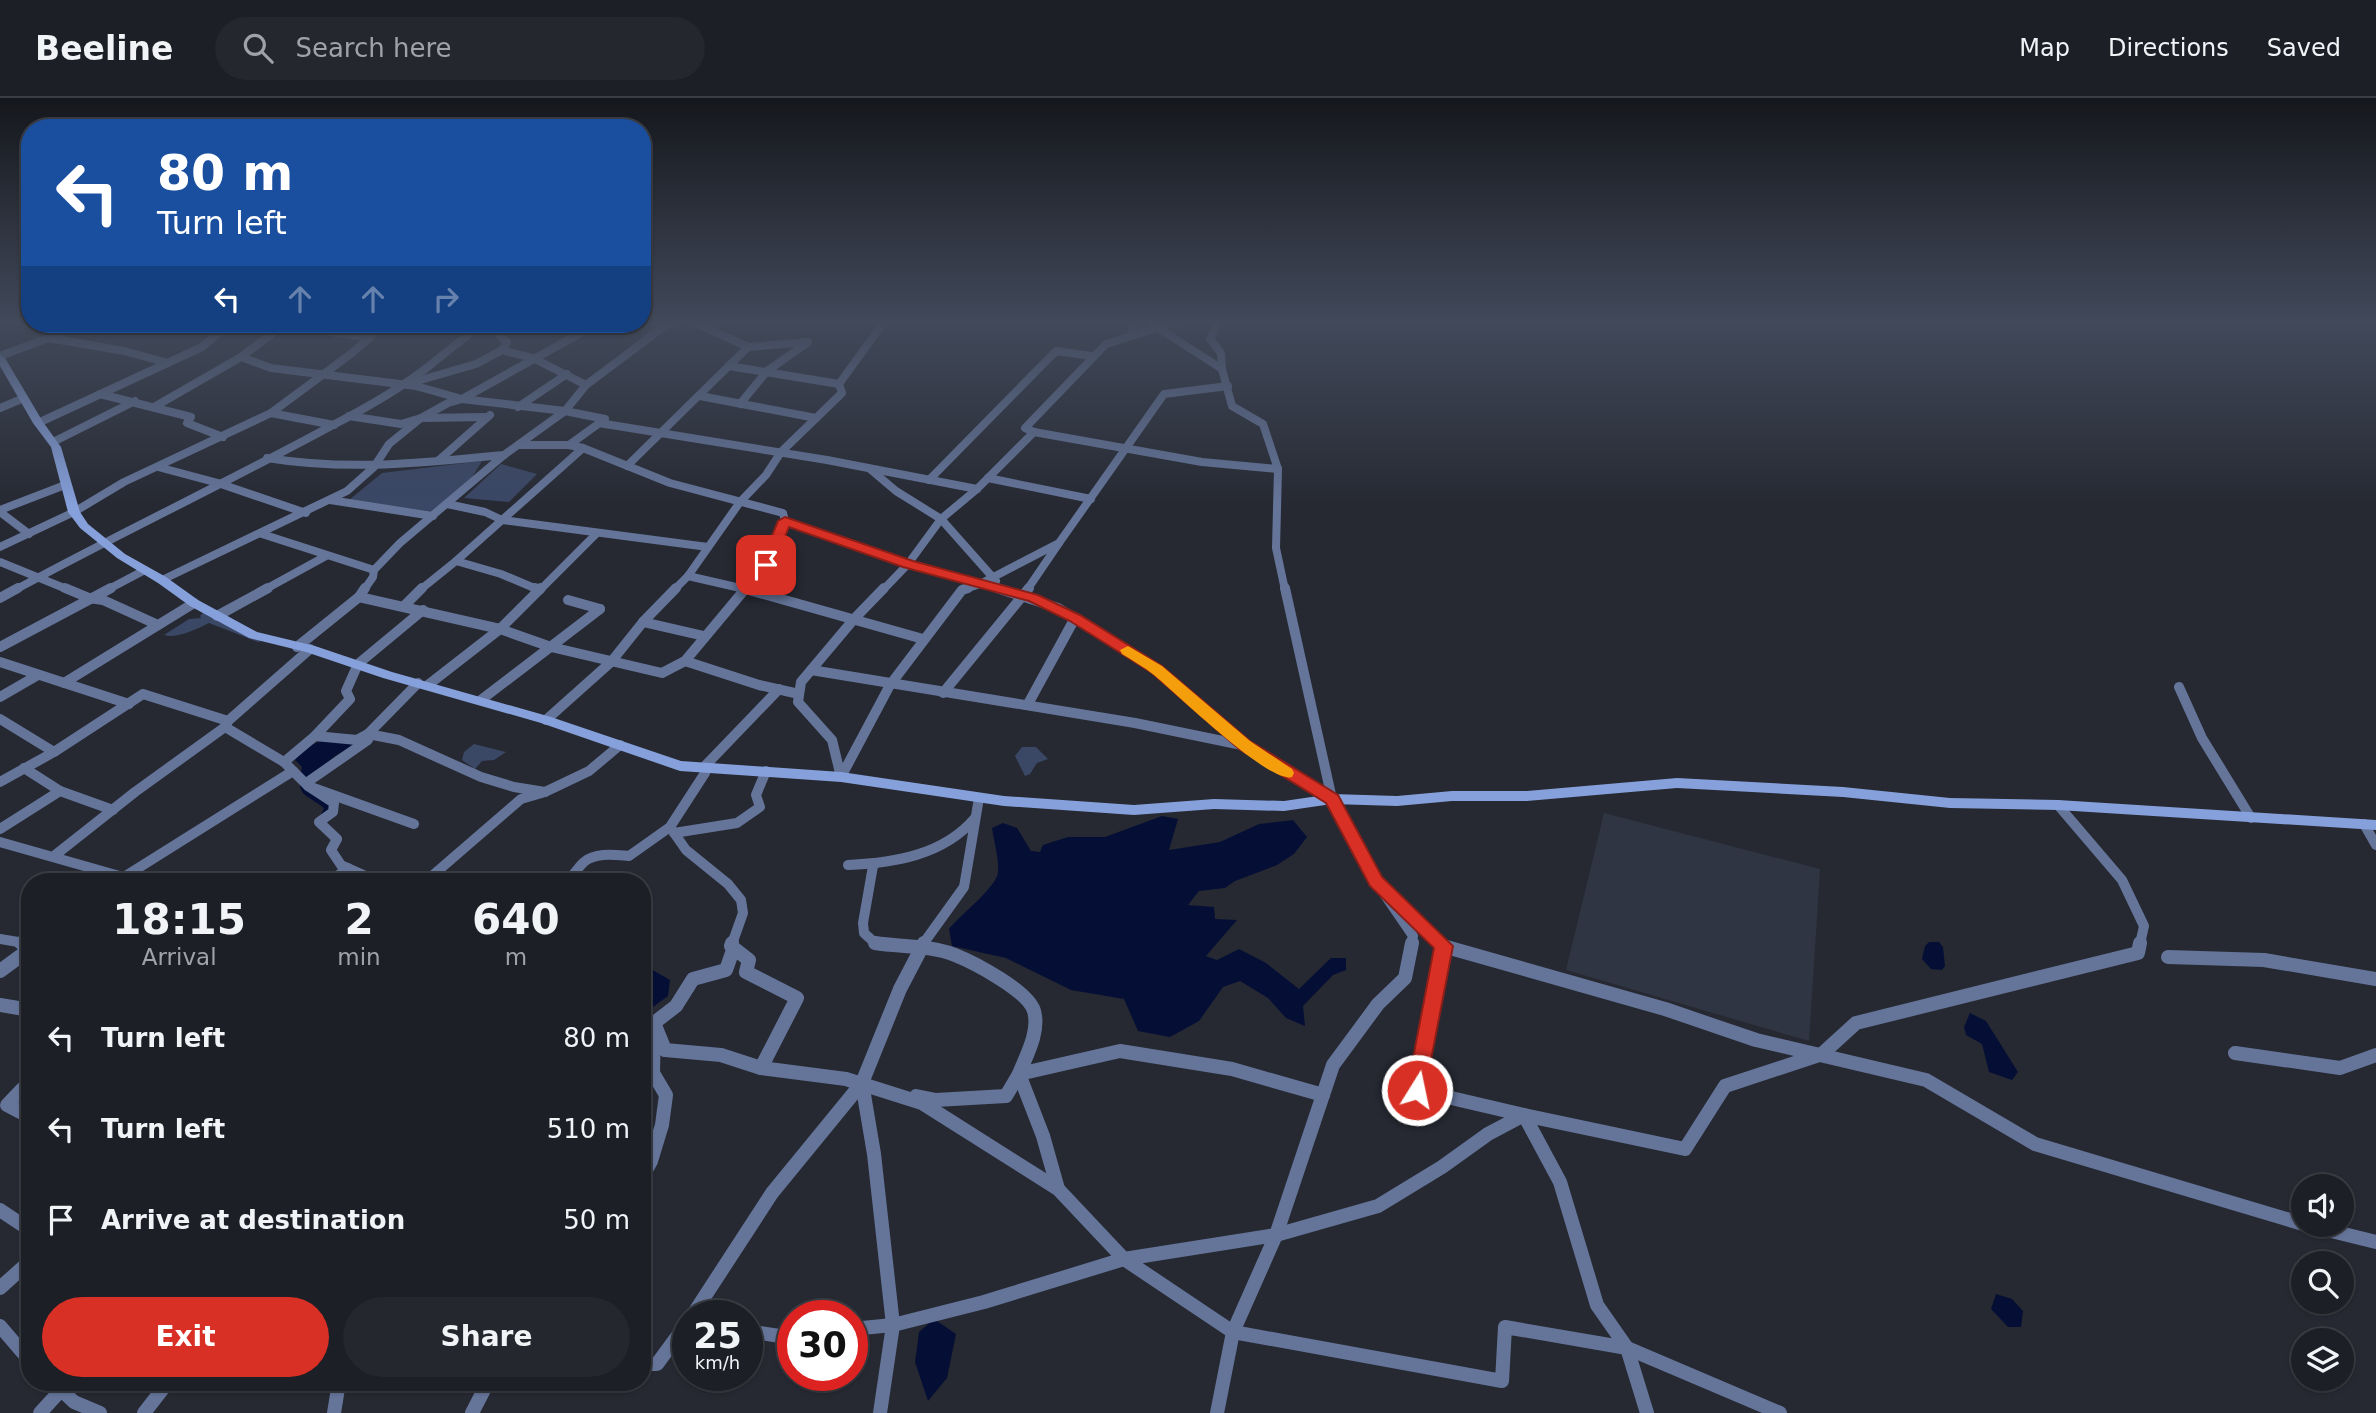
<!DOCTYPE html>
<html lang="en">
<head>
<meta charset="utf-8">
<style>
  :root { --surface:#1c1f26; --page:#25272e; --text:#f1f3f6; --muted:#a0a2a7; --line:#3a3d43; --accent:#d93025 }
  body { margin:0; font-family:"DejaVu Sans",sans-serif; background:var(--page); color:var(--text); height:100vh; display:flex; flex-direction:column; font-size:26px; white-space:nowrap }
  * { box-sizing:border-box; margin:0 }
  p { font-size:23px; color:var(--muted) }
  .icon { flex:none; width:38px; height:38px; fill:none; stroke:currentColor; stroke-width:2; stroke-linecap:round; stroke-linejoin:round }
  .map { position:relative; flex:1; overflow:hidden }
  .details { position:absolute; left:21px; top:775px; width:630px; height:518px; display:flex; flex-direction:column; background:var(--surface); border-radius:28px; box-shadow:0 2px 5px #0004,0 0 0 2px var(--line) }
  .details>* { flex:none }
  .banner { position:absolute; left:21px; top:21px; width:630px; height:214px; border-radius:28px; box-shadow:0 2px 5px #0004,0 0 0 2px var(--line); background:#1a4fa0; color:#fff; overflow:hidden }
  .tools { position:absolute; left:2291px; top:1076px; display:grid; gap:14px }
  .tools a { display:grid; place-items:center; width:63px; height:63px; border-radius:50%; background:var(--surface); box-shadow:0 2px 5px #0004,0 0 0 2px var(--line); font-size:35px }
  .speed { position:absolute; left:672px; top:1202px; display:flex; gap:14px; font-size:35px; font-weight:700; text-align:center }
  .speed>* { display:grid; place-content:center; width:91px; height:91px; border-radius:50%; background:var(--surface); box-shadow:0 2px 5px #0004,0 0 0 2px var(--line); line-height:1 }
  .speed small { font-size:18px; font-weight:400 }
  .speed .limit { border:10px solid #d22; background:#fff; color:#111 }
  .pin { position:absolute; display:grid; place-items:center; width:60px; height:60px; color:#fff; margin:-30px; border-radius:14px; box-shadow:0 4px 10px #0006 }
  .me { position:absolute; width:77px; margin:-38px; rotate:10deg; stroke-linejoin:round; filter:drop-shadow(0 0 5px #0008) }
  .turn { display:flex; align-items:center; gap:24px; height:147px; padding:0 21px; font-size:32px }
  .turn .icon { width:91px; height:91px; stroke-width:2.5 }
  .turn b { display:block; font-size:49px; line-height:60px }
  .lanes { display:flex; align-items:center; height:66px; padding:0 21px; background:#0003; justify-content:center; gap:35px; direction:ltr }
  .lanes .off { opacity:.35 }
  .eta { display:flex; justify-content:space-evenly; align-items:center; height:119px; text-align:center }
  .eta b { font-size:42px; font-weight:600; line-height:49px }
  .action { display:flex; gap:14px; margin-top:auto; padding:14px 21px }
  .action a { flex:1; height:80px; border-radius:42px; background:var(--accent); color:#fff; font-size:28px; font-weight:600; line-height:80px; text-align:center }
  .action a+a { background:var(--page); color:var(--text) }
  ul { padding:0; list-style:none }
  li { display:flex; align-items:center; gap:21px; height:91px; padding:0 21px }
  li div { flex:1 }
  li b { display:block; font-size:26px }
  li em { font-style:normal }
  header { display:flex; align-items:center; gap:42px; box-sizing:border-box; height:98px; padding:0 35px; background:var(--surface); border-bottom:2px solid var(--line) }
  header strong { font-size:33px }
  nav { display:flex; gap:38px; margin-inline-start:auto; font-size:24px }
  .search { width:490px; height:63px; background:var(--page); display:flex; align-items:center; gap:18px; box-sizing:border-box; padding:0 24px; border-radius:38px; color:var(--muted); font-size:26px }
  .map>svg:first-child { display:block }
  .built { fill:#2f3543 }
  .green { fill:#3a4765 }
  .water { fill:#050f35 }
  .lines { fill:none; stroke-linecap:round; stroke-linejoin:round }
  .street-far2 { stroke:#65759a; stroke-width:8 }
  .street-far1 { stroke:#65759a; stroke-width:10 }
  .street { stroke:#65759a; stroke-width:14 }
  .secondary { fill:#86a0db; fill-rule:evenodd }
  .route { fill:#d93025; stroke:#8d1f18; stroke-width:2 }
  .slow { fill:#f59e0b }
</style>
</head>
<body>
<header>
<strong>Beeline</strong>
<div class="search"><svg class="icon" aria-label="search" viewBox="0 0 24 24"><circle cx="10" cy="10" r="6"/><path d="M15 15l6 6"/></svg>Search here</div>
<nav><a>Map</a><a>Directions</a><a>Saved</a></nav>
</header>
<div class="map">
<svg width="2376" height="1315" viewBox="0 0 2376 1315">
  <rect width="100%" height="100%" fill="#262932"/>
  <path class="built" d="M 1604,715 L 1820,771 L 1809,943 L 1566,872 Z"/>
  <g class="green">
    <path d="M 482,363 L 469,384 L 435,414 L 349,402 L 382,375 Z"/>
    <path d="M 501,366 L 537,376 L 509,404 L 464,400 Z"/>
    <path d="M 204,514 L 216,516 L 239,530 L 273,540 L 258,544 L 209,525 C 197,531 177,541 164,537 L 189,521 L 201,520 L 200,518 Z"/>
    <path d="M 474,646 L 506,654 L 494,662 L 482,663 L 475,671 L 462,662 L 464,654 Z"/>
    <path d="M 1022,649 L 1036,649 L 1048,661 L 1037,665 L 1030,676 L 1025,678 L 1015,658 Z"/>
  </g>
  <g class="water">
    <path d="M 367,640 L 335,658 L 310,681 L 309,683 L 340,702 L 321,717 L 324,710 C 305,695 295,699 302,669 L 295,662 C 310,637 340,642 367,640 Z"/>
    <path d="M 1162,718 L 1178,721 L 1169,752 L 1220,744 L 1259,726 L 1293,722 L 1307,739 L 1294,756 L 1277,767 L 1235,783 L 1225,790 L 1199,793 L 1188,807 L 1214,809 L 1215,821 L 1237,822 L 1206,858 L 1217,862 L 1239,851 L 1266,865 L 1299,891 L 1331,860 L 1346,860 L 1346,872 L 1333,877 L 1303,908 L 1305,928 L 1286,920 L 1268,900 L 1240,883 L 1223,889 L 1199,923 L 1170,939 L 1138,933 L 1124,901 L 1071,892 L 1006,860 L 952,848 L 949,831 C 960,817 997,789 998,774 C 999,760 994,744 992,730 L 1003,725 L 1017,730 L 1031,753 L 1040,754 L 1043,747 L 1068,739 L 1105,739 Z"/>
    <path d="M 1929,844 L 1939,844 L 1943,849 L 1945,868 L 1942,872 L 1931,871 L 1922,861 L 1925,848 Z"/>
    <path d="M 642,866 L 670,882 L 668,898 L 642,917 Z"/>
    <path d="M 1970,915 L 1986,923 L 2018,974 L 2012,982 L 1989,974 L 1982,946 L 1966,937 L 1964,929 Z"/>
    <path d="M 1996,1196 L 2012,1201 L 2023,1213 L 2021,1229 L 2008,1229 L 1991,1211 Z"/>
    <path d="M 934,1221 L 956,1236 L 947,1280 L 928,1303 L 915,1264 L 919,1234 Z"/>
  </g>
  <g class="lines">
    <g class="street-far2">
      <path d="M 694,224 L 748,249 L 808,244"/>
      <path d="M 1149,224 L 1222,271"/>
      <path d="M 1219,224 L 1210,241 L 1221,255 L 1222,271 L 1232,308 L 1263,326 L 1278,371 L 1276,450 L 1285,492"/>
      <path d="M 173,226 L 219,235"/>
      <path d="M 488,226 L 507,244 L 502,252"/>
      <path d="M 282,228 L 369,239"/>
      <path d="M 1131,238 L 1133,224"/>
      <path d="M 49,240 L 124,253 L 168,265"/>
      <path d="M 0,258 L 86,226"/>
      <path d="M 241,259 L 271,270 L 416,288 L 462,301 L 565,313 L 605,321 L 569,347"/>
      <path d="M 729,268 L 839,286"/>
      <path d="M 410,285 L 476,266 L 502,252 L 533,260 L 586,287"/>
      <path d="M 100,296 L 191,319 L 187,325 L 223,339"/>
      <path d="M 700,298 L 816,320"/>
      <path d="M 740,306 L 767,273 L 807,245"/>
      <path d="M 154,309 L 241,259 L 285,226"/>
      <path d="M 518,309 L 567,276"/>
      <path d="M 0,310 L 24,300"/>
      <path d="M 271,315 L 334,327"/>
      <path d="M 349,318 L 401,326 L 421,320 L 487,319"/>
      <path d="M 38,325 L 202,249 L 229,226"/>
      <path d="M 599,325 L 827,362 L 977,391"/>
      <path d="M 1034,334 L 1202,364 L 1278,371"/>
      <path d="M 53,344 L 135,303"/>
      <path d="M 519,347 L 569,347 L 583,350 L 670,385 L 783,415 L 785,423 L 908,466 L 1003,492"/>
      <path d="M 267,360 C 347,373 424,365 504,357"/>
      <path d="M 439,362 L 490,317"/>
      <path d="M 627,368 L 748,249"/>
      <path d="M 158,369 L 218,385 L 306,415"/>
      <path d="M 870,371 L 896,393 L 941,421 L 996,483"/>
      <path d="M 988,380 L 1091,401"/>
      <path d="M 929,382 L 1056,253 L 1092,258"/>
      <path d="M 330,402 L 433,418"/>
      <path d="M 447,406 L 485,414 L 502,422 L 708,449"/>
      <path d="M 0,412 L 65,387"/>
      <path d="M 0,414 L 29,436"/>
      <path d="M 262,436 L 374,472"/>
      <path d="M 0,449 L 74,414 L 124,384 L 271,315 L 352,255 L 385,226"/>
      <path d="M 456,463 L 583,350"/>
      <path d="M 0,464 L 69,492"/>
      <path d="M 688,478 L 749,492"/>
      <path d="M 162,482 L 347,393 L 374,369 L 389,346 L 421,320 L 448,305 L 462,301 L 597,226"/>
      <path d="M 15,492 C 120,435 228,384 333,327 C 366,310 400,291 429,268 C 448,253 464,239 484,226"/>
      <path d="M 107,492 L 143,473"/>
      <path d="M 264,492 L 326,458"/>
      <path d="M 364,492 L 373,479 L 374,472 L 400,445 L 504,357 L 565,313 L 586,287 L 670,224"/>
      <path d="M 420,492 L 456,463 L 501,476 L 539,492"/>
      <path d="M 540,492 L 596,436"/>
      <path d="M 674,492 L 688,478 L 740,404 L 766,377 L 781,354 L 842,295 L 839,286 L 884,224"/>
      <path d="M 745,492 L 766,467 L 785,423"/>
      <path d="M 883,492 L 908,466 L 941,421 L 977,391 L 1034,334 L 1025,330 L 1106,246 L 1175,224"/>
      <path d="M 962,492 L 980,486 L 1059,445 L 1164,296 L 1228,288"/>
      <path d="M 1027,492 L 1059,445"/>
    </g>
    <g class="street-far1">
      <path d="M 65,490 L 89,500 L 103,502 L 158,527"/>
      <path d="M 535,490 L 539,492"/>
      <path d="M 742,490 L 923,541"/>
      <path d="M 997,490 L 1058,510 L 1157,572 L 1244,647 L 1332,701"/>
      <path d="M 1285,490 L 1332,701 L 1376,784 L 1413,838 L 1411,846"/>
      <path d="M 359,499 L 500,531 L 551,549 L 662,575 L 685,563 L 746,490"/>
      <path d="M 0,500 L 18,490"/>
      <path d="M 568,502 L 600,511"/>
      <path d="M 404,508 L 422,490"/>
      <path d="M 217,518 L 268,490"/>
      <path d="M 643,524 L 704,538"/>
      <path d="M 0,549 L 111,490"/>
      <path d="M 297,549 L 359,499 L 365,490"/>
      <path d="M 685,563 L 759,587 L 799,596"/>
      <path d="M 0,564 L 129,606"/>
      <path d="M 811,572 L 1135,625 L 1242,647"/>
      <path d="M 64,585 L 194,505"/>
      <path d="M 428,587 L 500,531 L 541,490"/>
      <path d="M 2179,589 L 2202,640 L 2251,720"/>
      <path d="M 943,595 L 1029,490"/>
      <path d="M 0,599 L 38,577"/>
      <path d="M 481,602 L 600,511"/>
      <path d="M 1028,606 L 1075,520"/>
      <path d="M 0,621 L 54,654"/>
      <path d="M 546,622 L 611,564 L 643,524 L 676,490"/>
      <path d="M 225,629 L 284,664 L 308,688 L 414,726"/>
      <path d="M 315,638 L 357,642 L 368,636 L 399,642 L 481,679 L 514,689 L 545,694"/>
      <path d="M 284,664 L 315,638 L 350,601 L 346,593 L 358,566 L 423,512"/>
      <path d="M 24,670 L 60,693 L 113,712"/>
      <path d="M 841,679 L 832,642 L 798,604 L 801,584 L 854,521 L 884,490"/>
      <path d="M 841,679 L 890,587 L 962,492 L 968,490"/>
      <path d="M 0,684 L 54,654 L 143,596 L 228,623"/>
      <path d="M 2058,707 L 2122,782 L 2144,828 L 2140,846"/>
      <path d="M 2364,726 L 2376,747"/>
      <path d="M 670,729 L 686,752 L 728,786 L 741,802 L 743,815 L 732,846"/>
      <path d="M 0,731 L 60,693"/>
      <path d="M 674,735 L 737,725 L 760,709 L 756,697 L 766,673"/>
      <path d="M 0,744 L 123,779"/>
      <path d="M 54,758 L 135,694 L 225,629 L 228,623 L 310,551"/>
      <path d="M 848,767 C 894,765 944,757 975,720"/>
      <path d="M 873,768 L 863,825 L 864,835 L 875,845 L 890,846"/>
      <path d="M 116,784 L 293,673"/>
      <path d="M 329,784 L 348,770"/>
      <path d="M 379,784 L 341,767 L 331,752 L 337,741 L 319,724 L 333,714 L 334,705 L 308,688 L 309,683 L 368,642 L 368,636 L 418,585"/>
      <path d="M 425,784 L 521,701 L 545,694 L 589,673 L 620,647"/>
      <path d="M 564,784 C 574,779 576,771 584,764 C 596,754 615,757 629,758 L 670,729 L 705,675 L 705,668 L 779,591"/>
      <path d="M 1393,800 L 1441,846"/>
      <path d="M 0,841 L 30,846"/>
      <path d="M 923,846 L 964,789 L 979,700"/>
    </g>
    <g class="street">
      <path d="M 21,845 L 30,846"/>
      <path d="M 732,845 L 731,848 L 749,862 L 746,874 L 797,900 L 761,970"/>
      <path d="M 875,845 C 901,849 930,847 955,857 C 975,865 1028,893 1034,913 C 1040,934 1026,958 1019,976 L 1043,1038 L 1058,1091"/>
      <path d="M 1439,845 L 1443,848 L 1417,992 L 1524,1017 L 1560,1084 L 1597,1207 L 1627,1250 L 1647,1315"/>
      <path d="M 1443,848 L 1665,911 L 1756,942 L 1926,982 L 2035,1046 L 2303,1126"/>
      <path d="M 2168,859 L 2264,862 L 2376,881"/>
      <path d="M 0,873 L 30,851"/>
      <path d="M 0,907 L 30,912"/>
      <path d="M 642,926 L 654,925 L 665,952 L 721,957 L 761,970 L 846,981 L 922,1005 L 1058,1091 L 1124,1161 L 1233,1234 L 1502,1283 L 1505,1229 L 1627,1250 L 1780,1315"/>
      <path d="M 2235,955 L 2340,970 L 2376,957"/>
      <path d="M 30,983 L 7,1007 L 30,1019"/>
      <path d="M 862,985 L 874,1056 L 893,1227 L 880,1315"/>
      <path d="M 916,998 L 936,1002 L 1006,998 L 1019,976 L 1120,953 L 1232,971 L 1323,997"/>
      <path d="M 642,1079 L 651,1063 L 662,1027 L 666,997 L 653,975 L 654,925 L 676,908 L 693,881 L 726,872 L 733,852"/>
      <path d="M 0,1112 L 30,1132"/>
      <path d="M 2307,1127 L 2376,1144"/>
      <path d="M 0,1190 L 30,1163"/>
      <path d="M 692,1218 L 772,1095 L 862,985 L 900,891 L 924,845"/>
      <path d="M 0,1228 L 30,1263"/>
      <path d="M 852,1231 L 893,1227 L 984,1204 L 1124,1161 L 1276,1137 L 1378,1108 L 1442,1069 L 1488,1036 L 1524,1017 L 1685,1051 L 1725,988 L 1822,956 L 1856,925 L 2138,855 L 2140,845"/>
      <path d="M 747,1233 L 793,1240"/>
      <path d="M 642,1266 L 657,1266 L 688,1224"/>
      <path d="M 53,1284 L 74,1304 L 100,1315"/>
      <path d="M 40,1315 L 61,1292"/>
      <path d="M 144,1315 L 168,1284"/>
      <path d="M 334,1315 L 339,1284"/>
      <path d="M 472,1315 L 488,1284"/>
      <path d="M 1217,1315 L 1233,1234 L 1276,1137 L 1333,967 L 1378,906 L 1405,880 L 1412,845"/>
    </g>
    <path class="secondary" d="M 0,257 L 5,260 L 43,324 L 61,349 L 80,414 L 88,426 L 125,456 L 166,479 L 198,502 L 257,534 L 315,548 L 392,574 L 551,619 L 681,663 L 841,674 L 1004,698 L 1134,707 L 1214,701 L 1284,703 L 1332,696 L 1397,698 L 1452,693 L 1527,693 L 1677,680 L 1843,689 L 1950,700 L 2058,702 L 2376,722 L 2376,732 L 2058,712 L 1950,710 L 1843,699 L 1677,690 L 1527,703 L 1452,703 L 1397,708 L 1332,706 L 1284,713 L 1214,711 L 1134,717 L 1004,708 L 841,684 L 680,673 L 541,625 L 383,580 L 306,554 L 249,540 L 190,508 L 158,485 L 117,460 L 80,430 L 68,414 L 51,349 L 33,325 L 0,268 Z"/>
  </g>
  <linearGradient id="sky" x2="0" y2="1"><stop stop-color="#15171c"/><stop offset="0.55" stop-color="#41495a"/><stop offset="1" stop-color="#41495a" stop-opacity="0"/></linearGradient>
  <rect width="2376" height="408" fill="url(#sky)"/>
  <path class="route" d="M 785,419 L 913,463 L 1038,497 L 1080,517 L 1162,568 L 1250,643 L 1338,697 L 1382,779 L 1453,848 L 1424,998 L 1417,1001 L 1410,998 L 1407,992 L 1434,850 L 1370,788 L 1326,705 L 1239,651 L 1152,575 L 1070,523 L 1029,503 L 903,469 L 789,429 L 773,467 L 771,470 L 762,470 L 760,467 L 778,423 Z"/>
  <path class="slow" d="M 1128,548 L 1162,568 L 1250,643 L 1292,671 L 1294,675 L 1292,679 C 1269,686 1176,595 1154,577 C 1144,569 1133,563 1122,556 L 1120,552 Z"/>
</svg>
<div class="tools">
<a><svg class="icon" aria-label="sound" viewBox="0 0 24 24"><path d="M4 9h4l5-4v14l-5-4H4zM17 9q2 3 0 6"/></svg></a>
<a><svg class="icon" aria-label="search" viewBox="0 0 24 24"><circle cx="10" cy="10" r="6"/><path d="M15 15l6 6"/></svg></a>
<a><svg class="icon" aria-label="layers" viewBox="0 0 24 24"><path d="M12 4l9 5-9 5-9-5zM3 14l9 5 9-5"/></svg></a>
</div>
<div class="speed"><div>25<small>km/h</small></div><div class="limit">30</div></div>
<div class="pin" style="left:766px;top:467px;background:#d93025"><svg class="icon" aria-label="arrive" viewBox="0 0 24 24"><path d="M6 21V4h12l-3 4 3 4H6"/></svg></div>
<svg class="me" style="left:1417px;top:992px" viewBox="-20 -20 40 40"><circle r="17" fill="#d93025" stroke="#fff" stroke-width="3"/><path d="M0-11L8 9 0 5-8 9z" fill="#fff"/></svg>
<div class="banner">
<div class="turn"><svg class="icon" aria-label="left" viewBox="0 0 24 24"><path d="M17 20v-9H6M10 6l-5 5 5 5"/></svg><div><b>80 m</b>Turn left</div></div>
<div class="lanes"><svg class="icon" aria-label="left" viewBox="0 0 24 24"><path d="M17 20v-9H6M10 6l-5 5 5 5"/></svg><svg class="icon off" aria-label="ahead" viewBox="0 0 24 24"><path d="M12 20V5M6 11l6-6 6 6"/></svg><svg class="icon off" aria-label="ahead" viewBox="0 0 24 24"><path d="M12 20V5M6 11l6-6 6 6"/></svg><svg class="icon off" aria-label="right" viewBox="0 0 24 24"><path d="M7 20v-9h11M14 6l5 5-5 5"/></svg></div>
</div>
<section class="details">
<div class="eta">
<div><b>18:15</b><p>Arrival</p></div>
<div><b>2</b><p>min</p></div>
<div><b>640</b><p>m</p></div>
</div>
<ul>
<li><svg class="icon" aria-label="left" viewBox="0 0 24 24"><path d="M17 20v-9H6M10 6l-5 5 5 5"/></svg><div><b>Turn left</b></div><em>80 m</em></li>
<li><svg class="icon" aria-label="left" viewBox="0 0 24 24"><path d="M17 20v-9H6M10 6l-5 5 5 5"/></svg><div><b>Turn left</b></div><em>510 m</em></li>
<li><svg class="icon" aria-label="arrive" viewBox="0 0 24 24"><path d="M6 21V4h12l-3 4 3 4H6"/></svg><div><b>Arrive at destination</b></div><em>50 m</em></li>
</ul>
<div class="action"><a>Exit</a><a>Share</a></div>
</section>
</div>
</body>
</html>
